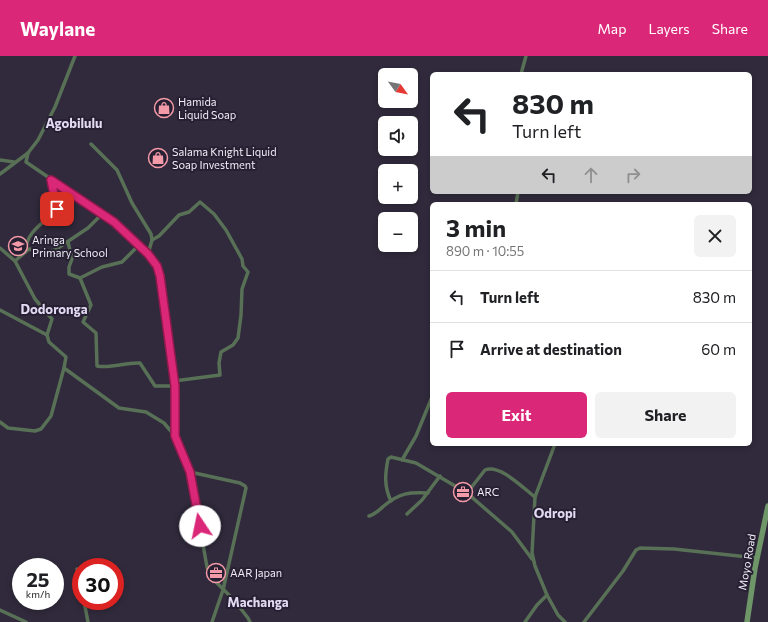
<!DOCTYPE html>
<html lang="en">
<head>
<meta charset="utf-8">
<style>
  :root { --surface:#fff; --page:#f2f2f2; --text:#202124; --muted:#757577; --line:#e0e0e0; --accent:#db2777 }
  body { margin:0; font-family:Commissioner,sans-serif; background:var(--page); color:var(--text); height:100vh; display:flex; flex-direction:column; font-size:15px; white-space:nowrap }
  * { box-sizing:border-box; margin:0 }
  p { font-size:13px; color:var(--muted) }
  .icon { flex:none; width:22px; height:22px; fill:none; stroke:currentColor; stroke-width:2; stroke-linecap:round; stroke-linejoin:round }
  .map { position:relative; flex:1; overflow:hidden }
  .drawer { position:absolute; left:430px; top:146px; width:322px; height:244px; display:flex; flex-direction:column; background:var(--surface); border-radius:6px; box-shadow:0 2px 6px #0003 }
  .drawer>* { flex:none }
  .hud { position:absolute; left:430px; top:16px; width:322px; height:122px; border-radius:6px; box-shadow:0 2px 6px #0003; background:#fff; color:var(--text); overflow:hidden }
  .needle { width:26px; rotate:123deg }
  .tools { position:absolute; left:378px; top:12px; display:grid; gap:8px }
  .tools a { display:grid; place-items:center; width:40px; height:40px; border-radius:6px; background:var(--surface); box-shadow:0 2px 6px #0003; font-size:20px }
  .speed { position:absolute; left:12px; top:502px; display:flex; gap:8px; font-size:20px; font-weight:700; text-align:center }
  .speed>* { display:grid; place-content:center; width:52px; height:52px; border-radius:50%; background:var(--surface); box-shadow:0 2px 6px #0003; line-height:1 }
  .speed small { font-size:10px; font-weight:400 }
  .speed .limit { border:6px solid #d22; background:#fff; color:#111 }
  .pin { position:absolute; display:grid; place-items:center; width:34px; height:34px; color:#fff; margin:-17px; border-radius:8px; box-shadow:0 2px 6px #0006 }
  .me { position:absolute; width:44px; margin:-22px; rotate:349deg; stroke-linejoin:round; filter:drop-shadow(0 0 3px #0008) }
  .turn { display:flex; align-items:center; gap:14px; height:84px; padding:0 16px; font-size:18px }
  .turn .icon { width:52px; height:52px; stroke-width:2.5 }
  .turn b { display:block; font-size:28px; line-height:34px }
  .lanes { display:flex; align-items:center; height:38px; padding:0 16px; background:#0003; justify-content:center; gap:20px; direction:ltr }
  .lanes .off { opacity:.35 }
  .round { display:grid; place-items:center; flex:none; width:42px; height:42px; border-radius:6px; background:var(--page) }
  .overview { display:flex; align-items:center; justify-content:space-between; height:68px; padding:0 16px }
  h1 { font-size:24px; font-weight:700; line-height:30px }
  .primary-button { display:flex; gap:8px; margin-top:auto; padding:8px 16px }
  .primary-button a { flex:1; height:46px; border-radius:6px; background:var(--accent); color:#fff; font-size:16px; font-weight:700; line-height:46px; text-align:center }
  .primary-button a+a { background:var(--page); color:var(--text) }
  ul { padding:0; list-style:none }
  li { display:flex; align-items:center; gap:12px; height:52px; padding:0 16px; border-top:1px solid var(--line) }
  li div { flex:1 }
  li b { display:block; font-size:15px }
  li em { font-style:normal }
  header { display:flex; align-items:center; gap:24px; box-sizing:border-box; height:56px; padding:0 20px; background:var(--accent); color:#fff }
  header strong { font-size:19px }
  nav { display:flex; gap:22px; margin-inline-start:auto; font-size:14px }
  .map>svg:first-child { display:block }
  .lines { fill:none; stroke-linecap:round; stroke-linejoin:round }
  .street { stroke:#587055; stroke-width:3.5 }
  .secondary { stroke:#6f9669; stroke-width:5.5 }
  .route-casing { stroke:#8e194d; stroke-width:10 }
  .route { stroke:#db2777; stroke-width:7 }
  .labels { text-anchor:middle; stroke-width:4; stroke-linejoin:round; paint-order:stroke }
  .poi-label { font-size:11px; fill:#efebf7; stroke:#272032; text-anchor:start }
  .street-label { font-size:11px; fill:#efebf7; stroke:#272032 }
  .quarter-label { font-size:13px; font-weight:bold; fill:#e3dbf3; stroke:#272032 }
</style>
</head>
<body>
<header>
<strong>Waylane</strong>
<nav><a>Map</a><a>Layers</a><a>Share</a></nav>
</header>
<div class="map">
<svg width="768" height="566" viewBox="0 0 768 566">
  <rect width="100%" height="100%" fill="#302a3c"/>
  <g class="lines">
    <g class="street">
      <path d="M 521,18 L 526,0"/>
      <path d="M 91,88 L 117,114 L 132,147 L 151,178 L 152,184 L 148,198"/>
      <path d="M 28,97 L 26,106 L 114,166 L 148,198 L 157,210 L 160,221 L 175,330 L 175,380 L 190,416 L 207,511 L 211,521 L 234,544 L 248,562 L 250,566"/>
      <path d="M 0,104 L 14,106"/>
      <path d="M 0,118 L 28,97 L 38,84 L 55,51 L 75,0"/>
      <path d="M 516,148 L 518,136"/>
      <path d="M 152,184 L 159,180 L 179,159 L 189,156 L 200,146 L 214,158 L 226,174 L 242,203 L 243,210 L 248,216 L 242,233 L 241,259 L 238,282 L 233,289 L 221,296 L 219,307 L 220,319 L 174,325"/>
      <path d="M 68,186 L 72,203 L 69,211 L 69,218 L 80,222 L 102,211 L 122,206 L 139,189"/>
      <path d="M 0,192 L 15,205 L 29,193 C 38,196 45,197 55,194 L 88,172 L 102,158"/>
      <path d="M 26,195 C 25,177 44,166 56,155 L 57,153 L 51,124"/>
      <path d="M 15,205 L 35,243 L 52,263 L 47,279 L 49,286 L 66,301 L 64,312 L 119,352 L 146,356 L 164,367 L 175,380"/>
      <path d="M 80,222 L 91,249 L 83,266 L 96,277 L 97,310 C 111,313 126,306 140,307 L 155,330 L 175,330"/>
      <path d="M 0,254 L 47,279"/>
      <path d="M 0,366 L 8,372 L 35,375 L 41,373 L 51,360 L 64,312"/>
      <path d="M 555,388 L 535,441 L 532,497 L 535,510 L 547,539 L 558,559 L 565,566"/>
      <path d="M 402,404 L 416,380 L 432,341"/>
      <path d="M 190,416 L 240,427 L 245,430 L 246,432 L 223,534 L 212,566"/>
      <path d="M 467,437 L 485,414 C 500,408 523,432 535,441"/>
      <path d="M 391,445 C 384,431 385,418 388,403 L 391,401 L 416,407 L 467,437 L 512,476 L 532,503"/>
      <path d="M 407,458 L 422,444 L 440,420"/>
      <path d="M 369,460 C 376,458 380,453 385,449 C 400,437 409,436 428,437"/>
      <path d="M 77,513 L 81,530"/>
      <path d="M 84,545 L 88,566"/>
      <path d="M 0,554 L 26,566"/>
      <path d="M 525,566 L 537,549 L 547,539"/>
      <path d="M 584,566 L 623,515 L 636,494 L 640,492 L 674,493 L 757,502"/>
    </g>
    <path class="secondary" d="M 747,566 L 755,512 L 768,450"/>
  </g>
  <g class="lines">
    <defs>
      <path id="route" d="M 57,153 L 51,124 L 114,166 L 148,198 L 157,210 L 160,220 L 175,330 L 175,380 L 190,416 L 200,470"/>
    </defs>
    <use href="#route" class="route-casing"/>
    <use href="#route" class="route"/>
  </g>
  <defs>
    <symbol id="shop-ring" viewBox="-11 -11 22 22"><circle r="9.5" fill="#272032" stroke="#f39aa8" stroke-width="1.5"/><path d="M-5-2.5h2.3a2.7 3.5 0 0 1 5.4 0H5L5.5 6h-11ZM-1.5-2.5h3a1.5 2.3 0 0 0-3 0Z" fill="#f39aa8"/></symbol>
    <symbol id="school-ring" viewBox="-11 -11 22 22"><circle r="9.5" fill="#272032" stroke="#f39aa8" stroke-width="1.5"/><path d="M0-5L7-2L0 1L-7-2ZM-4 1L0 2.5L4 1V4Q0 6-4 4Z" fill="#f39aa8"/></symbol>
    <symbol id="office-ring" viewBox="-11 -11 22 22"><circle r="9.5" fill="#272032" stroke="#f39aa8" stroke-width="1.5"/><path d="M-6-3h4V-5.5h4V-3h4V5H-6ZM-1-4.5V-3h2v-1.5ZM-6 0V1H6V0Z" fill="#f39aa8"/></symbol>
  </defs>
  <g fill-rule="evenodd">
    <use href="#shop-ring" x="153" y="41" width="22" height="22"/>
    <use href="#shop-ring" x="147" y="91" width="22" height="22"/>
    <use href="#school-ring" x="7" y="179" width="22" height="22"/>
    <use href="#office-ring" x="452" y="425" width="22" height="22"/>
    <use href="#office-ring" x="205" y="506" width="22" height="22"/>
  </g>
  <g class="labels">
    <g class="poi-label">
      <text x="178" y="50">Hamida<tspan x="178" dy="13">Liquid Soap</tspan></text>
      <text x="172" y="100">Salama Knight Liquid<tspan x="172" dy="13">Soap Investment</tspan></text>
      <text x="32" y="188">Aringa<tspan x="32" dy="13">Primary School</tspan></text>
      <text x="477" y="440">ARC</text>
      <text x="230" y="521">AAR Japan</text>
    </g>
    <g class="street-label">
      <text transform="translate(747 506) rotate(-80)" y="4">Moyo Road</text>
    </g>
    <g class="quarter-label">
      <text x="74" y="72">Agobilulu</text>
      <text x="54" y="258">Dodoronga</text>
      <text x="555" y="462">Odropi</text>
      <text x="258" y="551">Machanga</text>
    </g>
  </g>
</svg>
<div class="tools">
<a><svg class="needle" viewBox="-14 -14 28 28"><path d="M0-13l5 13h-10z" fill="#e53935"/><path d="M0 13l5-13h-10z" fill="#757577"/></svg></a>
<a><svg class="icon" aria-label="sound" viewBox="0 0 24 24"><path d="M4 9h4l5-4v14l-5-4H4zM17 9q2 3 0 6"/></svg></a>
<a>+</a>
<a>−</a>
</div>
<div class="speed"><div>25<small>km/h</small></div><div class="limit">30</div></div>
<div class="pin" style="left:57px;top:153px;background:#d93025"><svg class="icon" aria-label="arrive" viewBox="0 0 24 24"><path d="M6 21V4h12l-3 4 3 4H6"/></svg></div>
<svg class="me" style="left:200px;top:470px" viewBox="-20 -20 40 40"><circle r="19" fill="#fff"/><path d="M0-13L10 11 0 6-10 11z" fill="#db2777"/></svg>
<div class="hud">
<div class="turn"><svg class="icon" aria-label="left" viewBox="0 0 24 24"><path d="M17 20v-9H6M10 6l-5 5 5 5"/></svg><div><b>830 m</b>Turn left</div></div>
<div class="lanes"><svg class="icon" aria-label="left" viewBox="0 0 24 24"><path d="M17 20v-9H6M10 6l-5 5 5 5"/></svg><svg class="icon off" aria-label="ahead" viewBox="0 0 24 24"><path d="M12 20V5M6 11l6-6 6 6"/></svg><svg class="icon off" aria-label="right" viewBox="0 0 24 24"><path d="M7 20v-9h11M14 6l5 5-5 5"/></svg></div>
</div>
<section class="drawer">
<div class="overview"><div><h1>3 min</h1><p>890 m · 10:55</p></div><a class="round"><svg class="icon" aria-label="close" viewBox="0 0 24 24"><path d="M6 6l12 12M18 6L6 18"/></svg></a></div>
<ul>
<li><svg class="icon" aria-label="left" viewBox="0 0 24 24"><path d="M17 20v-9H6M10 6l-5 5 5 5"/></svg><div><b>Turn left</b></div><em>830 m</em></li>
<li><svg class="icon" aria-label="arrive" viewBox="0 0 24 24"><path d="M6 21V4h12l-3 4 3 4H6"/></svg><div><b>Arrive at destination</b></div><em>60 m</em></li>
</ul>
<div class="primary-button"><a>Exit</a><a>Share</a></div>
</section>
</div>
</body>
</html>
